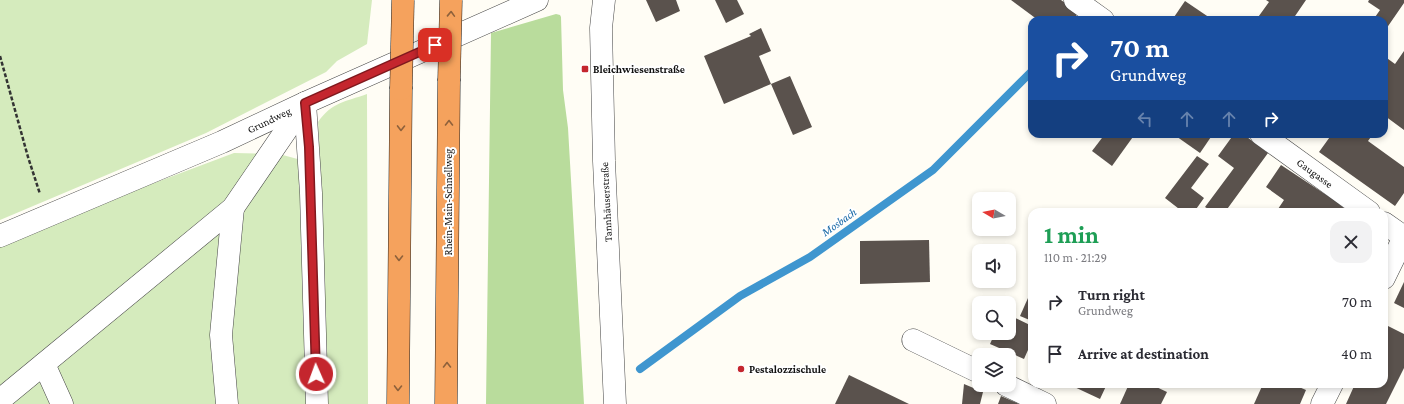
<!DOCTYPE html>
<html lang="en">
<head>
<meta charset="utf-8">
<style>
  :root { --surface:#fff; --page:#f2f2f3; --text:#2b2b33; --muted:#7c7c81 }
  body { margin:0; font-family:"Crimson Pro",serif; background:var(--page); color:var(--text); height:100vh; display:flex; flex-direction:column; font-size:15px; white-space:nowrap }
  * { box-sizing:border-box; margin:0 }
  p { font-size:13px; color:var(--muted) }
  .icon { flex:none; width:22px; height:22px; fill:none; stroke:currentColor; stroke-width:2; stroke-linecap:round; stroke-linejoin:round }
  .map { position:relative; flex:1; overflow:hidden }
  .side { position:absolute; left:1028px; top:208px; width:360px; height:180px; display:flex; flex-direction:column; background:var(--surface); border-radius:12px; box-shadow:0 2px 6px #0003 }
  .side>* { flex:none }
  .top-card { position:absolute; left:1028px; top:16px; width:360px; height:122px; border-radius:12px; box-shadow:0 2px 6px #0003; background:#1a4fa0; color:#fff; overflow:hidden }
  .needle { width:26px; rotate:280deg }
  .tools { position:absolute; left:972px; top:192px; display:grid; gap:8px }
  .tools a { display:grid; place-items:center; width:44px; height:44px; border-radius:8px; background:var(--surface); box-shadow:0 2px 6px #0003; font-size:20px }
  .pin { position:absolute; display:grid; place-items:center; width:34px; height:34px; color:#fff; margin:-17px; border-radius:8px; box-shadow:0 2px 6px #0006 }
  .me { position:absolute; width:44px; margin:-22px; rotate:358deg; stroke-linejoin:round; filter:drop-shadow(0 0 3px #0008) }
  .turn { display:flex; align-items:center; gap:14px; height:84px; padding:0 16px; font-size:18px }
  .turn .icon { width:52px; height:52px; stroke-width:2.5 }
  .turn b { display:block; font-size:28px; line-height:34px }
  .lanes { display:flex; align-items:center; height:38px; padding:0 16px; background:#0003; justify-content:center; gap:20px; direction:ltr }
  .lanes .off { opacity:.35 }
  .round { display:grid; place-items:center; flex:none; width:42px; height:42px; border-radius:12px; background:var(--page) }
  .summary { display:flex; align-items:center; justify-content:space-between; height:68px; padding:0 16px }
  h1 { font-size:24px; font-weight:700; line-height:30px; color:#1e9e55 }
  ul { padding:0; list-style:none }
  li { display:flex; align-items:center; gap:12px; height:52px; padding:0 16px }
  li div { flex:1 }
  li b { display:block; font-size:15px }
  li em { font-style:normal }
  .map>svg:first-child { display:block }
  .green { fill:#d5ebbd }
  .forest { fill:#b9dc9c }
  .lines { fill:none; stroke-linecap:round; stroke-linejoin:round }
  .stream { stroke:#3f96cf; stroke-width:8 }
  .building { fill:#5a524d }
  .minor-casing { stroke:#444; stroke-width:23 }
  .highway-casing { stroke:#222; stroke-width:23 }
  .path { stroke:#333; stroke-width:2.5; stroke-dasharray:4 2; stroke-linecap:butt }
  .minor { stroke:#fff; stroke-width:22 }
  .highway { stroke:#f5a25d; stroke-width:22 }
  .highway-bridge-casing { stroke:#222; stroke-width:23; stroke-linecap:butt }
  .highway-bridge { stroke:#f5a25d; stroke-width:22 }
  .oneway { stroke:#8e613b }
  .route-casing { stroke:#7f191e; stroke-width:10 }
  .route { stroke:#c4262e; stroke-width:7 }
  .poi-dot { fill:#c4262e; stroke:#fff; stroke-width:1.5 }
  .labels { text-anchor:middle; stroke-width:4; stroke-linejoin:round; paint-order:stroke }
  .poi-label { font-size:11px; font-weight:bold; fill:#111; stroke:#fff; text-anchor:start }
  .street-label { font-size:11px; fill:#111; stroke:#fff }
  .water-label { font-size:12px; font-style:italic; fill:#1768a6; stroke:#fff }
</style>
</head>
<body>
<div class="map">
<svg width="1404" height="404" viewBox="0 0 1404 404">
  <rect width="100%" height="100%" fill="#fffdf5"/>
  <g class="green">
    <path d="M 0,0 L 372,0 L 367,44 L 337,61 L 326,72 L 206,133 L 0,220 Z"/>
    <path d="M 367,94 L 368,404 L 328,404 L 318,122 C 332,102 345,102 367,94 Z"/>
    <path d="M 234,153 L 279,154 L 305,161 L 310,404 L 0,404 L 0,241 Z"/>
  </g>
  <path class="forest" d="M 556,14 L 560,15 L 561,17 L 563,90 L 568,128 L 584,404 L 486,404 L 491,33 Z"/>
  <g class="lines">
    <path class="stream" d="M 640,369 L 740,296 L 810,257 L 933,170 L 1032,71"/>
  </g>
  <g class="building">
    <path d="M 646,0 L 676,0 L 680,11 L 656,22 Z"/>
    <path d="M 715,0 L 737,0 L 744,14 L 726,23 Z"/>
    <path d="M 1011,0 L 1061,0 L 1079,13 L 1072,20 L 1038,20 Z"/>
    <path d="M 1266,0 L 1306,0 L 1293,19 L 1295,20 L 1256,20 L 1269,2 Z"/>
    <path d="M 1369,0 L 1404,0 L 1404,3 L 1384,32 L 1384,20 L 1373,20 L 1380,10 L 1368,2 Z"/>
    <path d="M 1185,1 L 1213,20 L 1172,20 Z"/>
    <path d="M 761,28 L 771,51 L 759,56 L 771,84 L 790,76 L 812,127 L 793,135 L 771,84 L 724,104 L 704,56 L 751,36 L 749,34 Z"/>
    <path d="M 1404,51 L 1404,130 L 1385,116 L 1384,118 L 1384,56 L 1395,64 Z"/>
    <path d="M 1105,134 L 1135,134 L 1112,166 L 1092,151 Z"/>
    <path d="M 1173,134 L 1213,134 L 1200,153 Z"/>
    <path d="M 1234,134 L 1243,134 L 1268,153 L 1225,212 L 1213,212 L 1205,207 L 1234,168 L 1218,156 Z"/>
    <path d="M 1332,134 L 1373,134 L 1368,141 L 1404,167 L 1404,193 L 1395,206 L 1319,152 Z"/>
    <path d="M 1197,156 L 1209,164 L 1191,188 L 1204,198 L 1194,212 L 1183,212 L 1165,198 Z"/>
    <path d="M 1281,165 L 1334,200 L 1349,212 L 1276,212 L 1284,200 L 1266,187 Z"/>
    <path d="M 929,240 L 930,282 L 860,284 L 860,241 Z"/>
    <path d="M 1404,282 L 1404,308 L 1394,303 Z"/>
    <path d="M 1032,289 L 1032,321 L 1020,316 Z"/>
    <path d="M 1009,315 L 1032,326 L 1032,341 L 1024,359 L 990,344 L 995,333 L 1009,333 Z"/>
    <path d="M 1384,324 L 1404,334 L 1404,368 L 1386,404 L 1346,404 L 1355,384 L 1384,384 Z"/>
    <path d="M 849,375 L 909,404 L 835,404 Z"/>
    <path d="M 964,384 L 983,392 L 980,404 L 962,404 Z"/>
    <path d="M 1068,384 L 1107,384 L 1100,399 Z"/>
    <path d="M 1129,384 L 1150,384 L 1167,392 L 1161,404 L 1120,404 Z"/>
    <path d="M 1263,384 L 1292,384 L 1306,390 L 1300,404 L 1254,404 Z"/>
    <path d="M 1001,396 L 1019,404 L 998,404 Z"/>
  </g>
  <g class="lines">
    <defs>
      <g id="minor">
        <path d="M 604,0 L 601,28 L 604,161 L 615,404"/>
        <path d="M 1075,0 L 1103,20"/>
        <path d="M 305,103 L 311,193 L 317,404"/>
        <path d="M 1261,134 L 1369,212"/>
        <path d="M 1384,223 L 1404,237 L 1384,278"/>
        <path d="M 0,236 L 222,142 L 305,103 L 537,0"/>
        <path d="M 913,340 L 979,372"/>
        <path d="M 44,364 L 62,404"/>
        <path d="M 1006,385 L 1045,404"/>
        <path d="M 0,400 L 233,208 L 304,104"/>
        <path d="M 227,404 L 221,335 L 233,208"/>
        <path d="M 1322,404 L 1332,384"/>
      </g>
      <g id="highway">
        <path d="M 398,404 L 401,89"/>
        <path d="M 446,404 L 449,81"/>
      </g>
    </defs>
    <use href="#minor" class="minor-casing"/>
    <use href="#highway" class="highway-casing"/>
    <path class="path" d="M 0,56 L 28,157 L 40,194"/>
    <use href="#minor" class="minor"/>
    <use href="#highway" class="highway"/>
    <defs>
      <g id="highway-bridge">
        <path d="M 449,81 L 451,0"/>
        <path d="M 401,89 L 403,0"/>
      </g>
    </defs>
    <use href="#highway-bridge" class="highway-bridge-casing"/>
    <use href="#highway-bridge" class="highway-bridge"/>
  </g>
  <defs><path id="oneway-chevron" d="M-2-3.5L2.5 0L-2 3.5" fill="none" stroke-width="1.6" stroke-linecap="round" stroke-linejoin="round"/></defs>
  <g class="oneway">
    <use href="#oneway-chevron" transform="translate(451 14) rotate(-88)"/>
    <use href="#oneway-chevron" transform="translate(449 123) rotate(-90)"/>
    <use href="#oneway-chevron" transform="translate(401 128) rotate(91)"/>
    <use href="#oneway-chevron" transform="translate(399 258) rotate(91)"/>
    <use href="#oneway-chevron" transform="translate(447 365) rotate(-90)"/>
    <use href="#oneway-chevron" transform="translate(398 388) rotate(91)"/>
  </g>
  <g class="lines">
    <defs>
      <path id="route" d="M 316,374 L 309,147 L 305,103 L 435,45"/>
    </defs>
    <use href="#route" class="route-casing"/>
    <use href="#route" class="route"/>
  </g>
  <g class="poi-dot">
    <rect x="581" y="65" width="8" height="8" rx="2"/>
    <circle cx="741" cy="369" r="4"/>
  </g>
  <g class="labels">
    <g class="poi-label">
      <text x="593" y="73">Bleichwiesenstraße</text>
      <text x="749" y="373">Pestalozzischule</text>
    </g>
    <g class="street-label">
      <text transform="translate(269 120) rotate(-26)" y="4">Grundweg</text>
      <text transform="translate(1315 173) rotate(36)" y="4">Gaugasse</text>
      <text transform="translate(448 202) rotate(-90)" y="4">Rhein-Main-Schnellweg</text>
      <text transform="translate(606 202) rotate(-93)" y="4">Tannhäuserstraße</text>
    </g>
    <g class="water-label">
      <text transform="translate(839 222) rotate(-35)" y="4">Mosbach</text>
    </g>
  </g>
</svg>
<div class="tools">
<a><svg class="needle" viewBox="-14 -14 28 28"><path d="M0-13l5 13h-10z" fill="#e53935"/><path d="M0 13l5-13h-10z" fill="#7c7c81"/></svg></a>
<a><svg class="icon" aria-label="sound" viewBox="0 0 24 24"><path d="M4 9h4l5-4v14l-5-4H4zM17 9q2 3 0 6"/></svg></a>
<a><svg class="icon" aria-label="search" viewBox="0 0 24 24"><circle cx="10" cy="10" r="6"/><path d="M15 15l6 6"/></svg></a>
<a><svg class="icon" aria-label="layers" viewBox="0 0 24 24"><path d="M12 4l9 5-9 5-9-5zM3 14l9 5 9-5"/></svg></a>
</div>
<div class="pin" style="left:435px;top:45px;background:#d93025"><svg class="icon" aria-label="arrive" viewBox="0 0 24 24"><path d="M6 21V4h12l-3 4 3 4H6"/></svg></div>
<svg class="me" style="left:316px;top:374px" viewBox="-20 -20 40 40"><circle r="17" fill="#c4262e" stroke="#fff" stroke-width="3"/><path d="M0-11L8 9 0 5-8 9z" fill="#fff"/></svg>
<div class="top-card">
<div class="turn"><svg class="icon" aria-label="right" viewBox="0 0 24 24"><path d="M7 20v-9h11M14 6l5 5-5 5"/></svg><div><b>70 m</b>Grundweg</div></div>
<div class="lanes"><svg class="icon off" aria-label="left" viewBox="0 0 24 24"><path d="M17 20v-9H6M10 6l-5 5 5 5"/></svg><svg class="icon off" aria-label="ahead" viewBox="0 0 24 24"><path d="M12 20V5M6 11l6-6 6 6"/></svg><svg class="icon off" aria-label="ahead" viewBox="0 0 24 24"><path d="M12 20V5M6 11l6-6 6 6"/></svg><svg class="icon" aria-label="right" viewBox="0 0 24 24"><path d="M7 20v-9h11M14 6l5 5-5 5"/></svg></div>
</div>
<section class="side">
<div class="summary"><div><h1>1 min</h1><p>110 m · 21:29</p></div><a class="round"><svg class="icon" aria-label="close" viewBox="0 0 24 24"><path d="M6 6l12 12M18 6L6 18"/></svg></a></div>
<ul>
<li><svg class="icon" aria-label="right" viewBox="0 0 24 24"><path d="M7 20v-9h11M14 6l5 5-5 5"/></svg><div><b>Turn right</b><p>Grundweg</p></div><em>70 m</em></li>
<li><svg class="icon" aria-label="arrive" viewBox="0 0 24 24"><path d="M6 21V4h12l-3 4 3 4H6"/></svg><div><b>Arrive at destination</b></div><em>40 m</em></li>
</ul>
</section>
</div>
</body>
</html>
